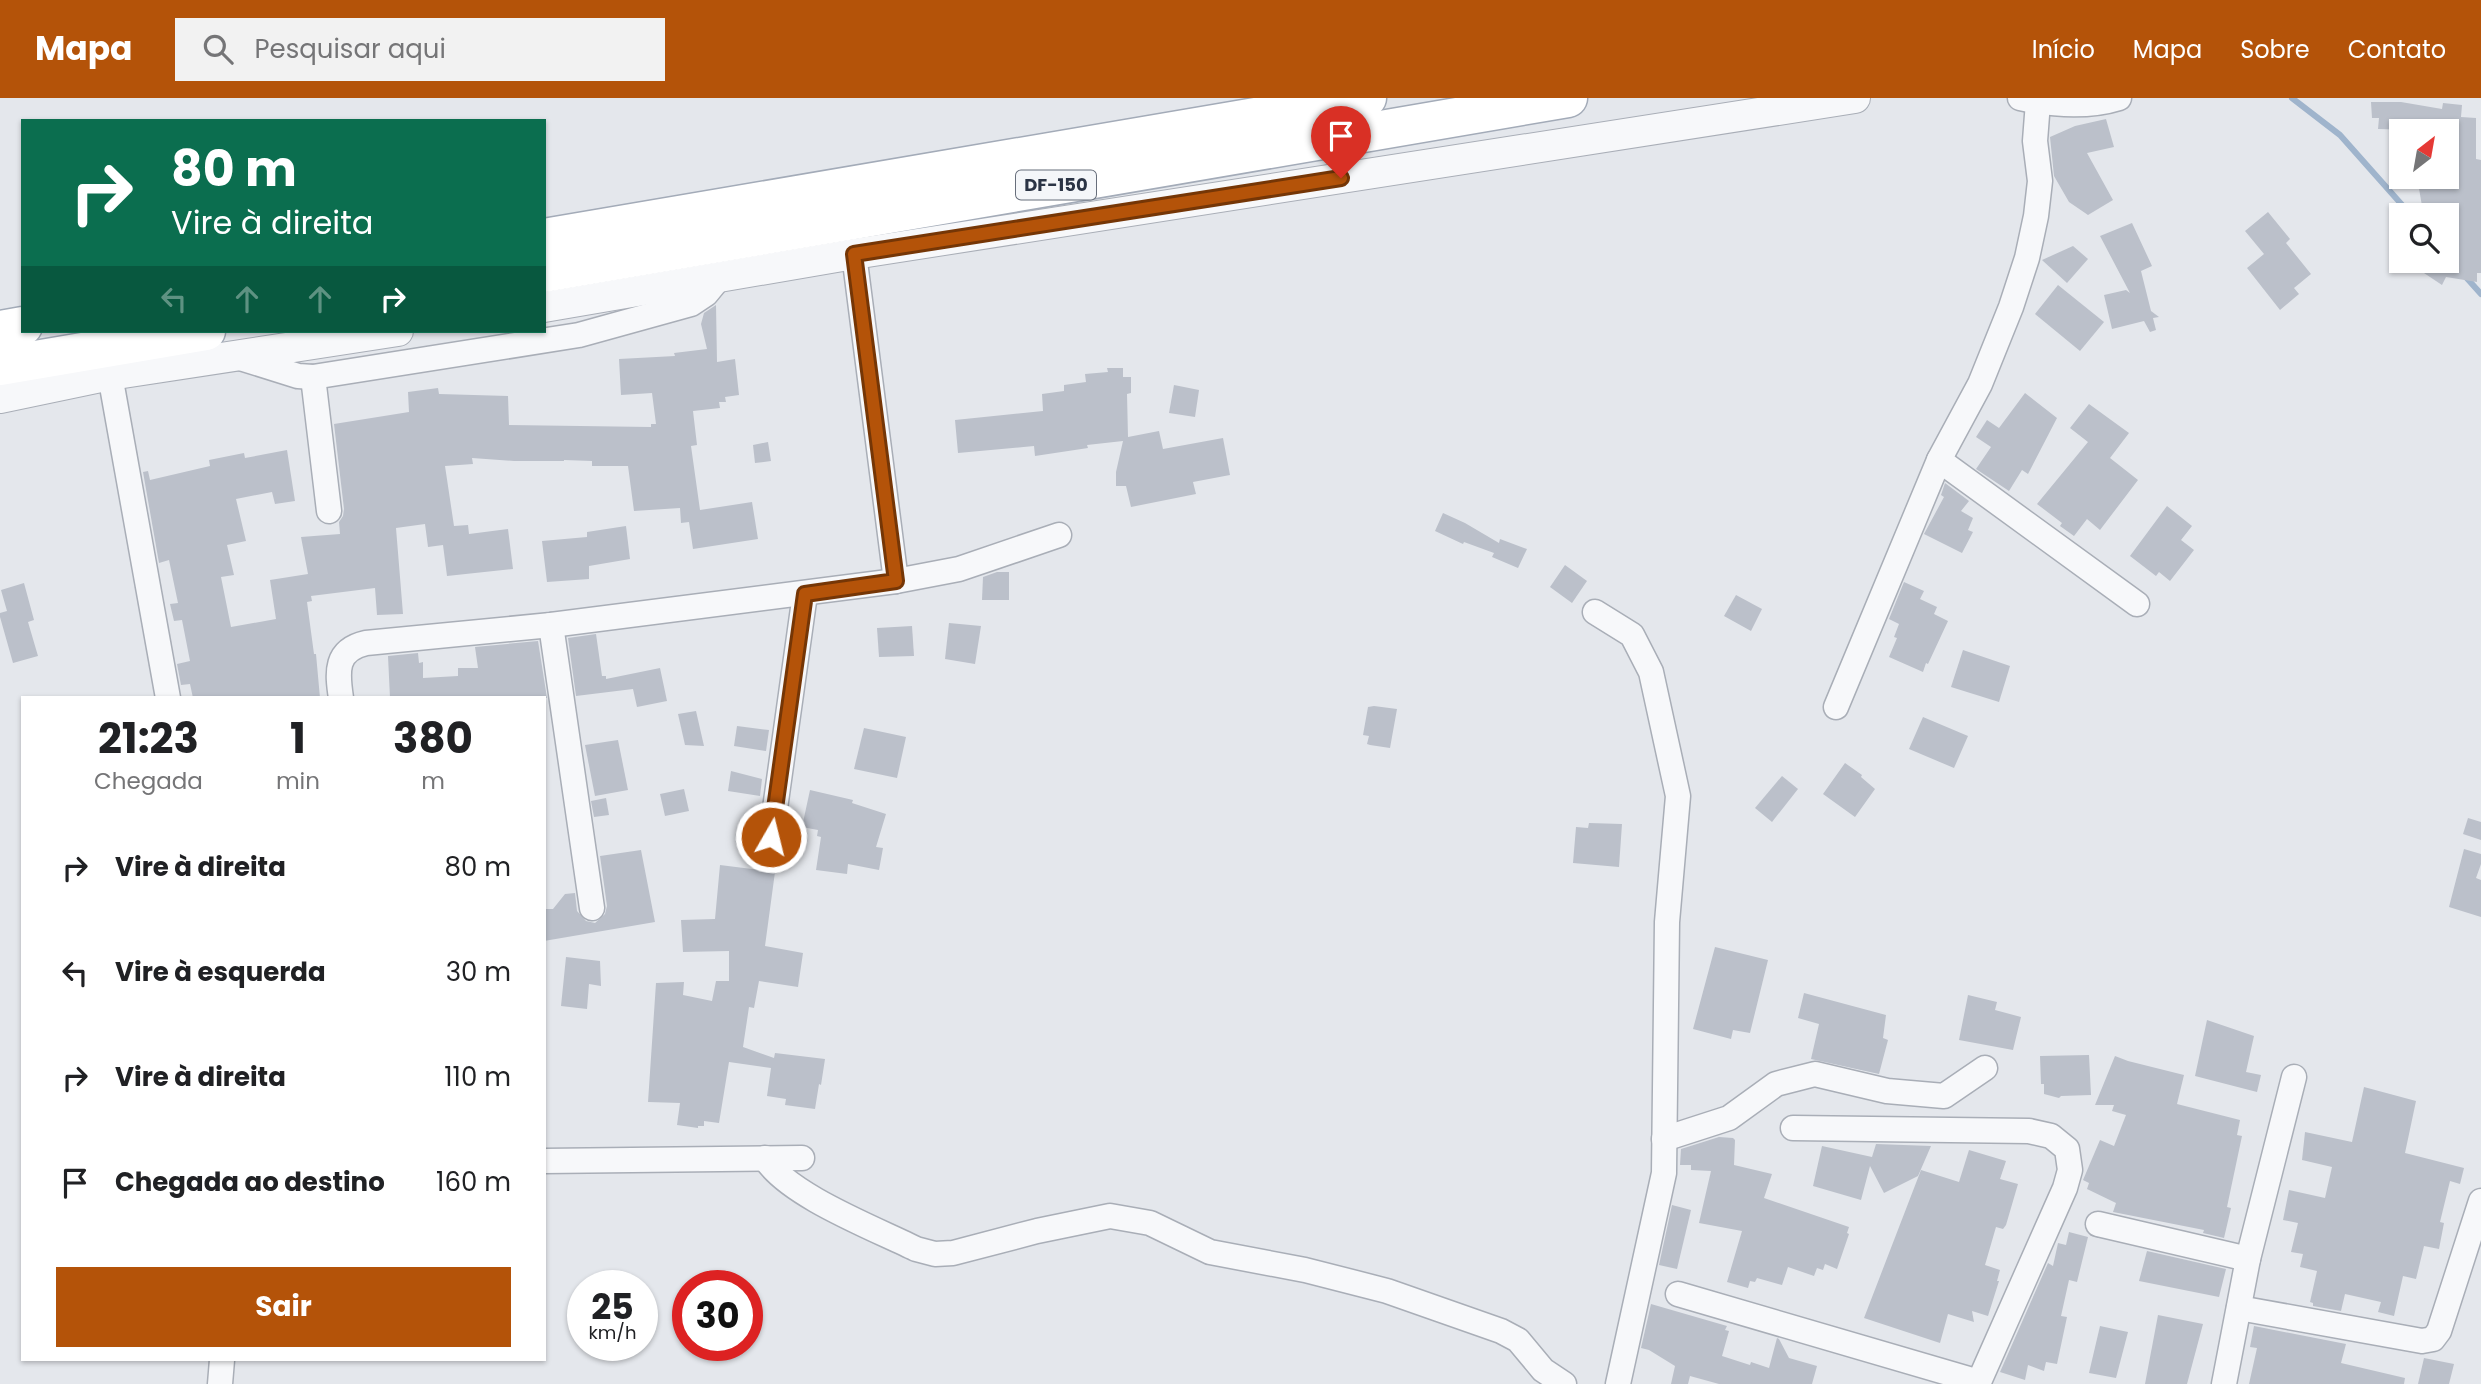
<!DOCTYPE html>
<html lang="pt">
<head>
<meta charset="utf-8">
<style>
  :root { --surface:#fff; --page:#f2f2f2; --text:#202124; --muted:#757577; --accent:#b45309 }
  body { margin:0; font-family:Poppins,sans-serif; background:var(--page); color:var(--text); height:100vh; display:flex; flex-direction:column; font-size:26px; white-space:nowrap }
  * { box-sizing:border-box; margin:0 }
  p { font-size:23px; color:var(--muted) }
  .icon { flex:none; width:38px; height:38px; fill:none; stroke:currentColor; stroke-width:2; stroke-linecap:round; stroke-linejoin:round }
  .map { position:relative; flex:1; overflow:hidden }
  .sheet { position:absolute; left:21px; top:598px; width:525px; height:665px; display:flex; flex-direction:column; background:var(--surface); border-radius:0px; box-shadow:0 2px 5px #0004 }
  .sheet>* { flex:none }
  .guide { position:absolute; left:21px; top:21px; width:525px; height:214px; border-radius:0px; box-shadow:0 2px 5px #0004; background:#0b6e4f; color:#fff; overflow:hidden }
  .needle { width:46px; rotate:31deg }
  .fabs { position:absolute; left:2389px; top:21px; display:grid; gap:14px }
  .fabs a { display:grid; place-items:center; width:70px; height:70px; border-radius:0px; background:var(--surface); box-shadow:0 2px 5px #0004; font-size:35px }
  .speed { position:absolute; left:567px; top:1172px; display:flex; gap:14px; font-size:35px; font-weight:700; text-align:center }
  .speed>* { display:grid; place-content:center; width:91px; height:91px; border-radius:50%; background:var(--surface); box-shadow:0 2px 5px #0004; line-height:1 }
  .speed small { font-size:18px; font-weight:400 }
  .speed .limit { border:10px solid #d22; background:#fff; color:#111 }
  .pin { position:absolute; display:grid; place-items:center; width:60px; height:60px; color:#fff; margin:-72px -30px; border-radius:50% 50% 50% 0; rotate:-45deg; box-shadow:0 0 7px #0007 }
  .pin .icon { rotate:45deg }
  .me { position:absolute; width:77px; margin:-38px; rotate:8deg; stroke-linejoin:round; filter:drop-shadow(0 0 5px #0008) }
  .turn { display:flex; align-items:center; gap:24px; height:147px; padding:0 35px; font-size:32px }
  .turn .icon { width:91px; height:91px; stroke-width:2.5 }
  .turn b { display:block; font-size:49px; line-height:60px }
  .lanes { display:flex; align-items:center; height:66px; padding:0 35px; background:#0003; justify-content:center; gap:35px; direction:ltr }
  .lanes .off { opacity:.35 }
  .eta { display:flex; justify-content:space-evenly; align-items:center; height:119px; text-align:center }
  .eta b { font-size:42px; font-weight:700; line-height:49px }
  .action { display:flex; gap:14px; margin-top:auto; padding:14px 35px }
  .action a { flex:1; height:80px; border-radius:0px; background:var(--accent); color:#fff; font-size:28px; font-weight:700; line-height:80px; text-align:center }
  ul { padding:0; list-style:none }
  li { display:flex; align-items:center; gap:21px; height:105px; padding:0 35px }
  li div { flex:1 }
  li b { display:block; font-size:26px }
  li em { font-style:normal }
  header { display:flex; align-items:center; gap:42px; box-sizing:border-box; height:98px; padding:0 35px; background:var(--accent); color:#fff }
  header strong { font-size:33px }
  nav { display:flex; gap:38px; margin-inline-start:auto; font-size:24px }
  .search { width:490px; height:63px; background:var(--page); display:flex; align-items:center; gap:18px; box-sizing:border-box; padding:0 24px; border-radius:0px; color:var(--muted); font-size:26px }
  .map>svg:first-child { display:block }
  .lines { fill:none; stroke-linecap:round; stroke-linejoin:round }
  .stream { stroke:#9fb4cc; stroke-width:6 }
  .building { fill:#bbc0ca }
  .minor-casing { stroke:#a9aeb7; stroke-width:27 }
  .tertiary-casing { stroke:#a9aeb7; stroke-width:32 }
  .primary-casing { stroke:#a3abb8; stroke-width:41 }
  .minor { stroke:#f7f8fa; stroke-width:24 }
  .tertiary { stroke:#f7f8fa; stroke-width:30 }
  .primary { stroke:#fff; stroke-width:38 }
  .route-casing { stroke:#753606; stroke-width:18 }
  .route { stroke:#b45309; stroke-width:12 }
  .labels { text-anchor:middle; stroke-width:7; stroke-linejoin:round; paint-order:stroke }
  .shield { fill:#f4f6f9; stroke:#676e7b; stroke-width:2 }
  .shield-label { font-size:18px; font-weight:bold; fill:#2b3445 }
</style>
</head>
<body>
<header>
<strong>Mapa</strong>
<div class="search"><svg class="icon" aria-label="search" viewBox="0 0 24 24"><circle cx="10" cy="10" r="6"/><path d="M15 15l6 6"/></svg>Pesquisar aqui</div>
<nav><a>Início</a><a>Mapa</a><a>Sobre</a><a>Contato</a></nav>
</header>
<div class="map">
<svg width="2481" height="1286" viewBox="0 0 2481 1286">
  <rect width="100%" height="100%" fill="#e4e7ec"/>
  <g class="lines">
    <g class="stream">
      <path d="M 2292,0 L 2340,37 L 2411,117"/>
      <path d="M 2464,177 L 2481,196"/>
    </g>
  </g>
  <g class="building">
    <path d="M 2371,4 L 2401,4 L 2442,11 L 2443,5 L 2462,7 L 2461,19 L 2476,20 L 2476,61 L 2481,62 L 2481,175 L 2477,175 L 2477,184 L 2446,179 L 2442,187 L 2424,175 L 2426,173 L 2413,163 L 2446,163 L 2446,117 L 2429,117 L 2422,108 L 2417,79 L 2446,79 L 2446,33 L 2378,31 L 2379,20 L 2372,20 Z"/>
    <path d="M 2106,21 L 2114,49 L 2087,55 L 2113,102 L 2088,117 L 2069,104 L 2054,78 L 2050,39 L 2075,28 Z"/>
    <path d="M 2268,114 L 2290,141 L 2286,145 L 2311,176 L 2294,190 L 2299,196 L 2280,212 L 2247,170 L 2264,156 L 2245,133 Z"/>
    <path d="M 2132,125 L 2152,168 L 2141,173 L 2151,213 L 2159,219 L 2153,220 L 2156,232 L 2150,234 L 2144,223 L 2112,231 L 2104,197 L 2126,192 L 2130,195 L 2100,138 Z"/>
    <path d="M 2073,148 L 2088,161 L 2067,185 L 2042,162 Z"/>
    <path d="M 2058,187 L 2104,224 L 2080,253 L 2035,216 Z"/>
    <path d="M 716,207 L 717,264 L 735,261 L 739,297 L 725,299 L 726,304 L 719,304 L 720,310 L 693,313 L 697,347 L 691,348 L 700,412 L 752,404 L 758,441 L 693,451 L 689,424 L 681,425 L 680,410 L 634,413 L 628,368 L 592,368 L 592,363 L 564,362 L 564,363 L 514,363 L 472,360 L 473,366 L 445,368 L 454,428 L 468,427 L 469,436 L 508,431 L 513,471 L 447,478 L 443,447 L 428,449 L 425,426 L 396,430 L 403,516 L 377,517 L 375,490 L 311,498 L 312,503 L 307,504 L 314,556 L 316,556 L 320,600 L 193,600 L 190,586 L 181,587 L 177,566 L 190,563 L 182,522 L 174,523 L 170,506 L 178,505 L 169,462 L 159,465 L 143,374 L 148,373 L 150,382 L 210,368 L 209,362 L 244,355 L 245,360 L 287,352 L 295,403 L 275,406 L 272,394 L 236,401 L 246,443 L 227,447 L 234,477 L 221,479 L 231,529 L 276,521 L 270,482 L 308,476 L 301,439 L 340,436 L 339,424 L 343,418 L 344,411 L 334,326 L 409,314 L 408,294 L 438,290 L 439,296 L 508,298 L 509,327 L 651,329 L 651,326 L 656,326 L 652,295 L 621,297 L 619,261 L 675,258 L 674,255 L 707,251 L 701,226 L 704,215 Z"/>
    <path d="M 1107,270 L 1123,270 L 1123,279 L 1131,279 L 1131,295 L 1127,296 L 1128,339 L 1159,333 L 1163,351 L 1223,340 L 1230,377 L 1193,384 L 1196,396 L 1131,409 L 1126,388 L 1116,388 L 1116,374 L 1123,343 L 1087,347 L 1088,350 L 1035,358 L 1034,348 L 958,355 L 955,322 L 1043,313 L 1042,296 L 1064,293 L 1064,287 L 1086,284 L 1085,276 L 1108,274 Z"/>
    <path d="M 1174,287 L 1199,292 L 1195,319 L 1169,315 Z"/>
    <path d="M 2025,295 L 2057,320 L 2028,376 L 2022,372 L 2009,393 L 1976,371 L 1991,349 L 1976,339 L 1987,322 L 1999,330 Z"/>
    <path d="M 2089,306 L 2129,335 L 2110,360 L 2138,382 L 2100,432 L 2087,421 L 2074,438 L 2060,428 L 2062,425 L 2037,406 L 2088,344 L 2070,330 Z"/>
    <path d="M 768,344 L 771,363 L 755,365 L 753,347 Z"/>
    <path d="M 1945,385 L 1969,403 L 1961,413 L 1973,420 L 1968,432 L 1973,434 L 1962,455 L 1924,436 L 1944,399 L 1941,397 Z"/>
    <path d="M 2167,408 L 2192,428 L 2181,442 L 2194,452 L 2170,483 L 2159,474 L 2156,478 L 2130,458 Z"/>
    <path d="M 1443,415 L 1465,425 L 1499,445 L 1500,441 L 1527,451 L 1518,470 L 1492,459 L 1494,455 L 1464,444 L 1463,446 L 1435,433 Z"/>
    <path d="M 626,428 L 630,461 L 589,468 L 589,481 L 547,484 L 542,443 L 587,439 L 587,434 Z"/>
    <path d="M 1565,467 L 1587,483 L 1572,505 L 1550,489 Z"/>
    <path d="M 997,474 L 1009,474 L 1009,502 L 982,502 L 983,479 Z"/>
    <path d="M 1904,484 L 1924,493 L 1920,501 L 1937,509 L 1934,516 L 1948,523 L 1928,566 L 1926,565 L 1923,574 L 1889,559 L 1897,540 L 1894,539 L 1899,526 L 1889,521 Z"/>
    <path d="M 24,485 L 34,522 L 28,524 L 38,558 L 13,565 L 0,519 L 0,515 L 7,513 L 1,492 Z"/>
    <path d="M 1736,497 L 1762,511 L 1751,533 L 1724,518 Z"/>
    <path d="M 949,525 L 981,528 L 975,566 L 945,561 Z"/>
    <path d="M 912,528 L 914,558 L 879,559 L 877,530 Z"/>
    <path d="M 596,536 L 602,578 L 606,578 L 606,581 L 660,570 L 667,603 L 637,609 L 633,591 L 576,598 L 568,540 Z"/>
    <path d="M 538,543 L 547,600 L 390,600 L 388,558 L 418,555 L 419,565 L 423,564 L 423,580 L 458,578 L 458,570 L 478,570 L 475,549 Z"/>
    <path d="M 1963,552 L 2010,568 L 1999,604 L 1951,589 Z"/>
    <path d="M 1374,608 L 1397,611 L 1390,650 L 1370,647 L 1367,646 L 1369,638 L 1363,637 L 1368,609 Z"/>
    <path d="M 696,613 L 704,648 L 685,647 L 678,616 Z"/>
    <path d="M 1923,619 L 1968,638 L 1954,670 L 1909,651 Z"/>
    <path d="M 737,628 L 769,632 L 766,653 L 734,648 Z"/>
    <path d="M 864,630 L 906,639 L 897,680 L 854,671 Z"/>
    <path d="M 618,642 L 628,692 L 595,698 L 585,647 Z"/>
    <path d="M 1845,665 L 1862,677 L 1861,679 L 1875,691 L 1855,719 L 1823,696 Z"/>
    <path d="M 731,673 L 762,681 L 760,698 L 728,693 Z"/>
    <path d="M 1782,678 L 1798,691 L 1772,724 L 1755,710 Z"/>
    <path d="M 684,691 L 689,713 L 665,718 L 660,696 Z"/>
    <path d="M 810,692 L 853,702 L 852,705 L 886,716 L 876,749 L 883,750 L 879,772 L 848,766 L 847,776 L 816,772 L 821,739 L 817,738 L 818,732 L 802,729 Z"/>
    <path d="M 606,700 L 609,717 L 594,719 L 591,703 Z"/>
    <path d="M 2468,720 L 2481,724 L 2481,742 L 2463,736 Z"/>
    <path d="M 1589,725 L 1622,726 L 1619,769 L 1573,765 L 1576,729 L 1588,730 Z"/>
    <path d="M 2464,751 L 2481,756 L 2481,766 L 2476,780 L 2481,782 L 2481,819 L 2449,809 Z"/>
    <path d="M 641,752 L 655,824 L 544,843 L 544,811 L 553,811 L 565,796 L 575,795 L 577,813 L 586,823 L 595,825 L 605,816 L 607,808 L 600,758 Z"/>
    <path d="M 720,767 L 775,774 L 765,848 L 803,855 L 798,889 L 759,883 L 754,910 L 749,909 L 743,949 L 774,960 L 775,955 L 825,961 L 821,987 L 819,986 L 815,1011 L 785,1007 L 786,1001 L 767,998 L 771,970 L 729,964 L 719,1025 L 704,1023 L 704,1028 L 698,1028 L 698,1030 L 677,1027 L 680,1005 L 648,1004 L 656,885 L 684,884 L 683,897 L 712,903 L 716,883 L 729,883 L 729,853 L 683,854 L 681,822 L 715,821 Z"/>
    <path d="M 1715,849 L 1768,862 L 1750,935 L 1733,932 L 1731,941 L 1693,931 Z"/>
    <path d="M 566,859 L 600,863 L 601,888 L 589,886 L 587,911 L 561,908 Z"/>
    <path d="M 1804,895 L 1886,917 L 1883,940 L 1888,942 L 1879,976 L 1811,961 L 1819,926 L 1798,920 Z"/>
    <path d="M 1968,897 L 1997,904 L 1995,912 L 2021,919 L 2013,952 L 1959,942 Z"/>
    <path d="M 2207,922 L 2254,938 L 2246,974 L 2261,977 L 2257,994 L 2195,978 Z"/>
    <path d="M 2089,957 L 2091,997 L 2061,998 L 2059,1000 L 2044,996 L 2044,986 L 2041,986 L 2040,958 Z"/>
    <path d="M 2115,958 L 2128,963 L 2184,977 L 2177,1006 L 2240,1022 L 2237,1037 L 2242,1038 L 2227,1109 L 2231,1110 L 2224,1140 L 2203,1135 L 2204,1132 L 2113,1114 L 2116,1105 L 2087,1091 L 2089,1085 L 2083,1082 L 2100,1042 L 2114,1048 L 2126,1017 L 2112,1013 L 2114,1007 L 2095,1007 Z"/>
    <path d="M 2364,989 L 2416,1003 L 2405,1055 L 2464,1070 L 2460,1086 L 2450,1083 L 2440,1124 L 2444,1125 L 2439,1151 L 2424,1148 L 2416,1181 L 2403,1178 L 2394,1218 L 2378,1214 L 2381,1204 L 2345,1196 L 2341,1213 L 2313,1208 L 2313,1205 L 2310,1204 L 2317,1173 L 2300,1169 L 2303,1156 L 2291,1154 L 2298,1125 L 2283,1122 L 2289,1092 L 2325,1100 L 2332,1069 L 2302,1062 L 2305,1034 L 2352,1044 Z"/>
    <path d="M 1719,1039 L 1733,1040 L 1735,1042 L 1734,1067 L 1772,1076 L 1764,1100 L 1849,1129 L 1847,1135 L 1849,1136 L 1837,1171 L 1825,1166 L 1823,1172 L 1817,1170 L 1814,1178 L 1788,1169 L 1782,1187 L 1757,1180 L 1755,1184 L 1750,1183 L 1748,1190 L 1727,1184 L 1742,1133 L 1699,1125 L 1711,1073 L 1691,1072 L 1691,1067 L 1680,1067 L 1681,1051 Z"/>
    <path d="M 1876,1046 L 1931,1048 L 1918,1078 L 1884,1095 L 1870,1068 L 1861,1102 L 1813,1088 L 1822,1048 L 1872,1059 Z"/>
    <path d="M 1969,1052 L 2006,1063 L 2000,1081 L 2018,1086 L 2006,1127 L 2003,1131 L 1996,1129 L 1985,1167 L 2000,1172 L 1997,1183 L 1999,1183 L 1988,1218 L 1972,1213 L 1974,1224 L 1948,1216 L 1940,1245 L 1864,1220 L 1921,1072 L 1959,1084 Z"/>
    <path d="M 1672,1107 L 1691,1112 L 1677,1171 L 1659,1167 Z"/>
    <path d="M 2069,1134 L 2088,1139 L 2077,1184 L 2069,1182 L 2061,1218 L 2067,1219 L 2057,1266 L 2046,1264 L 2044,1273 L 2028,1267 L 2025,1282 L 2000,1274 L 2048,1165 L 2053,1168 L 2058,1145 L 2066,1147 Z"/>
    <path d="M 2147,1153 L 2226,1171 L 2219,1199 L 2139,1183 Z"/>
    <path d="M 1651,1206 L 1727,1228 L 1725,1232 L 1729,1233 L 1722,1258 L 1750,1267 L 1751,1264 L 1769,1270 L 1777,1240 L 1779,1241 L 1789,1260 L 1817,1268 L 1812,1286 L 1719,1286 L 1690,1278 L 1688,1286 L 1671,1286 L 1675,1268 L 1649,1252 L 1641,1250 Z"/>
    <path d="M 2158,1217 L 2203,1226 L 2187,1286 L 2145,1286 Z"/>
    <path d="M 2100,1228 L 2128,1234 L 2116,1280 L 2089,1275 Z"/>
    <path d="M 2254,1228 L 2346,1246 L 2341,1265 L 2405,1280 L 2404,1286 L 2249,1286 L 2257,1250 L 2250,1249 Z"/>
    <path d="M 2424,1260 L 2454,1266 L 2449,1286 L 2418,1286 Z"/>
  </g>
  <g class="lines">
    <defs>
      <g id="minor">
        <path d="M 2020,0 C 2052,7 2087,10 2119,0"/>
        <path d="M 854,156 L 896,483"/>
        <path d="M 234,258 L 298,278 L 313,279 L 579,237 L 691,206 L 706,196 L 720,179"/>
        <path d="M 110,277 L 168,600"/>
        <path d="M 313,279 L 329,413"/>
        <path d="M 1939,362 L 2137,506"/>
        <path d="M 1595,514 L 1632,537 L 1651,574 L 1678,698 L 1667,824 L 1664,1075 L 1618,1286"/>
        <path d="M 551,527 L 592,810"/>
        <path d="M 341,600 C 337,574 335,552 366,545 L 551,527 L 896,483 L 959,471 L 1059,437"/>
        <path d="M 1836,609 L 1939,362 L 1980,286 L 2011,209 L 2027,160 L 2036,118 L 2040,83 L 2035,43 L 2038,4"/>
        <path d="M 771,739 L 805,496"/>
        <path d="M 1793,1030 L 2029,1033 L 2051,1038 L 2067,1051 L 2070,1072 L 2065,1090 L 1978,1286"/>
        <path d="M 1664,1041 L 1729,1020 L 1776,986 L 1815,976 L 1887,993 L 1944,998 L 1985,970"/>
        <path d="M 765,1060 C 787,1097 876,1131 916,1151 L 935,1156 L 953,1155 L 1037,1133 L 1110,1118 L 1150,1125 L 1210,1154 L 1305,1172 L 1387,1193 L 1501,1233 L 1518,1242 L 1543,1272 L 1564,1286"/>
        <path d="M 544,1063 L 802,1060"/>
        <path d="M 2098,1126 L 2248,1161"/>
        <path d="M 1678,1196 L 1979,1284"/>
        <path d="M 2239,1210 L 2422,1243 L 2433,1241 L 2439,1233 L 2481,1103"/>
        <path d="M 220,1286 L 222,1262"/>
        <path d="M 2224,1286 L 2248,1161 L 2294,979"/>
      </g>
      <g id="tertiary">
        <path d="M 544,209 L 854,156 L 1855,0"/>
        <path d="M 0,300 L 110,277 L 398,233"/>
      </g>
      <g id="primary">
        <path d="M 544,140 L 1367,0"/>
        <path d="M 544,175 L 1568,0"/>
        <path d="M 0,232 L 23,228"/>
        <path d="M 0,268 L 206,233"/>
      </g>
    </defs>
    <use href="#minor" class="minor-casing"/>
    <use href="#tertiary" class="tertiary-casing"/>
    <use href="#primary" class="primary-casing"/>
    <use href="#minor" class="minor"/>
    <use href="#tertiary" class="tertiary"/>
    <use href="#primary" class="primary"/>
  </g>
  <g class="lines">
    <defs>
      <path id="route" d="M 771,739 L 805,496 L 896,483 L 854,156 L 1341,80"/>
    </defs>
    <use href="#route" class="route-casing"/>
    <use href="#route" class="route"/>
  </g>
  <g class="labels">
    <rect class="shield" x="1016" y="72.5" width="80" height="29" rx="5"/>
    <g class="shield-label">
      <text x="1056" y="93">DF-150</text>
    </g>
  </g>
</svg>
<div class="fabs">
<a><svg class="needle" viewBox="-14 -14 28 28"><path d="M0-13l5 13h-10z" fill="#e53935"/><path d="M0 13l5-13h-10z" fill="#757577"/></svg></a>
<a><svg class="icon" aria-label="search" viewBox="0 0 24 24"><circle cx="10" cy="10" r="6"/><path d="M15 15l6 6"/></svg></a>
</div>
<div class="speed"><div>25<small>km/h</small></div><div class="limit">30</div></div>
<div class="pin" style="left:1341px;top:80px;background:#d93025"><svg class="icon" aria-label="arrive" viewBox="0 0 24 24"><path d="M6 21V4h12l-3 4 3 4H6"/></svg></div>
<svg class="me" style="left:771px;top:739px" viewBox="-20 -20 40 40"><circle r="17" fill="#b45309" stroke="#fff" stroke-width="3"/><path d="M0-11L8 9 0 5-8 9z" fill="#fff"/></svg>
<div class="guide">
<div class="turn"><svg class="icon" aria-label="right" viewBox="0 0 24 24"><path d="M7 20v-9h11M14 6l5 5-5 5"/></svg><div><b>80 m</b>Vire à direita</div></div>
<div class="lanes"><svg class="icon off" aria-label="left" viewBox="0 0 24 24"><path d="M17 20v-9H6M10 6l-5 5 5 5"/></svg><svg class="icon off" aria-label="ahead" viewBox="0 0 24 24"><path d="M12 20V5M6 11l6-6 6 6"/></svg><svg class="icon off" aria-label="ahead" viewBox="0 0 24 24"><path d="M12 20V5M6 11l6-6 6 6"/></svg><svg class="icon" aria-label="right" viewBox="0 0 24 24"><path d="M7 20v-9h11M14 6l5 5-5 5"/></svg></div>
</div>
<section class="sheet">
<div class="eta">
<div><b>21:23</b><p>Chegada</p></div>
<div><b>1</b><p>min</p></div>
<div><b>380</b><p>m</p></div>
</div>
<ul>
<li><svg class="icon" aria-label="right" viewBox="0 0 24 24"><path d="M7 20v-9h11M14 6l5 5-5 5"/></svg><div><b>Vire à direita</b></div><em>80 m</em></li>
<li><svg class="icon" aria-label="left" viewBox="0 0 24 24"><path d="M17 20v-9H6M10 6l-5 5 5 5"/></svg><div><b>Vire à esquerda</b></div><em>30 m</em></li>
<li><svg class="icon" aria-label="right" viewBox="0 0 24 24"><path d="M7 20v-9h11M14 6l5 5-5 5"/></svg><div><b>Vire à direita</b></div><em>110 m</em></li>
<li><svg class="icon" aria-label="arrive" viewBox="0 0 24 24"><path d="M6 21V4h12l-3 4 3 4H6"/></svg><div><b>Chegada ao destino</b></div><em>160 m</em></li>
</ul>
<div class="action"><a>Sair</a></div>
</section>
</div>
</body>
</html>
